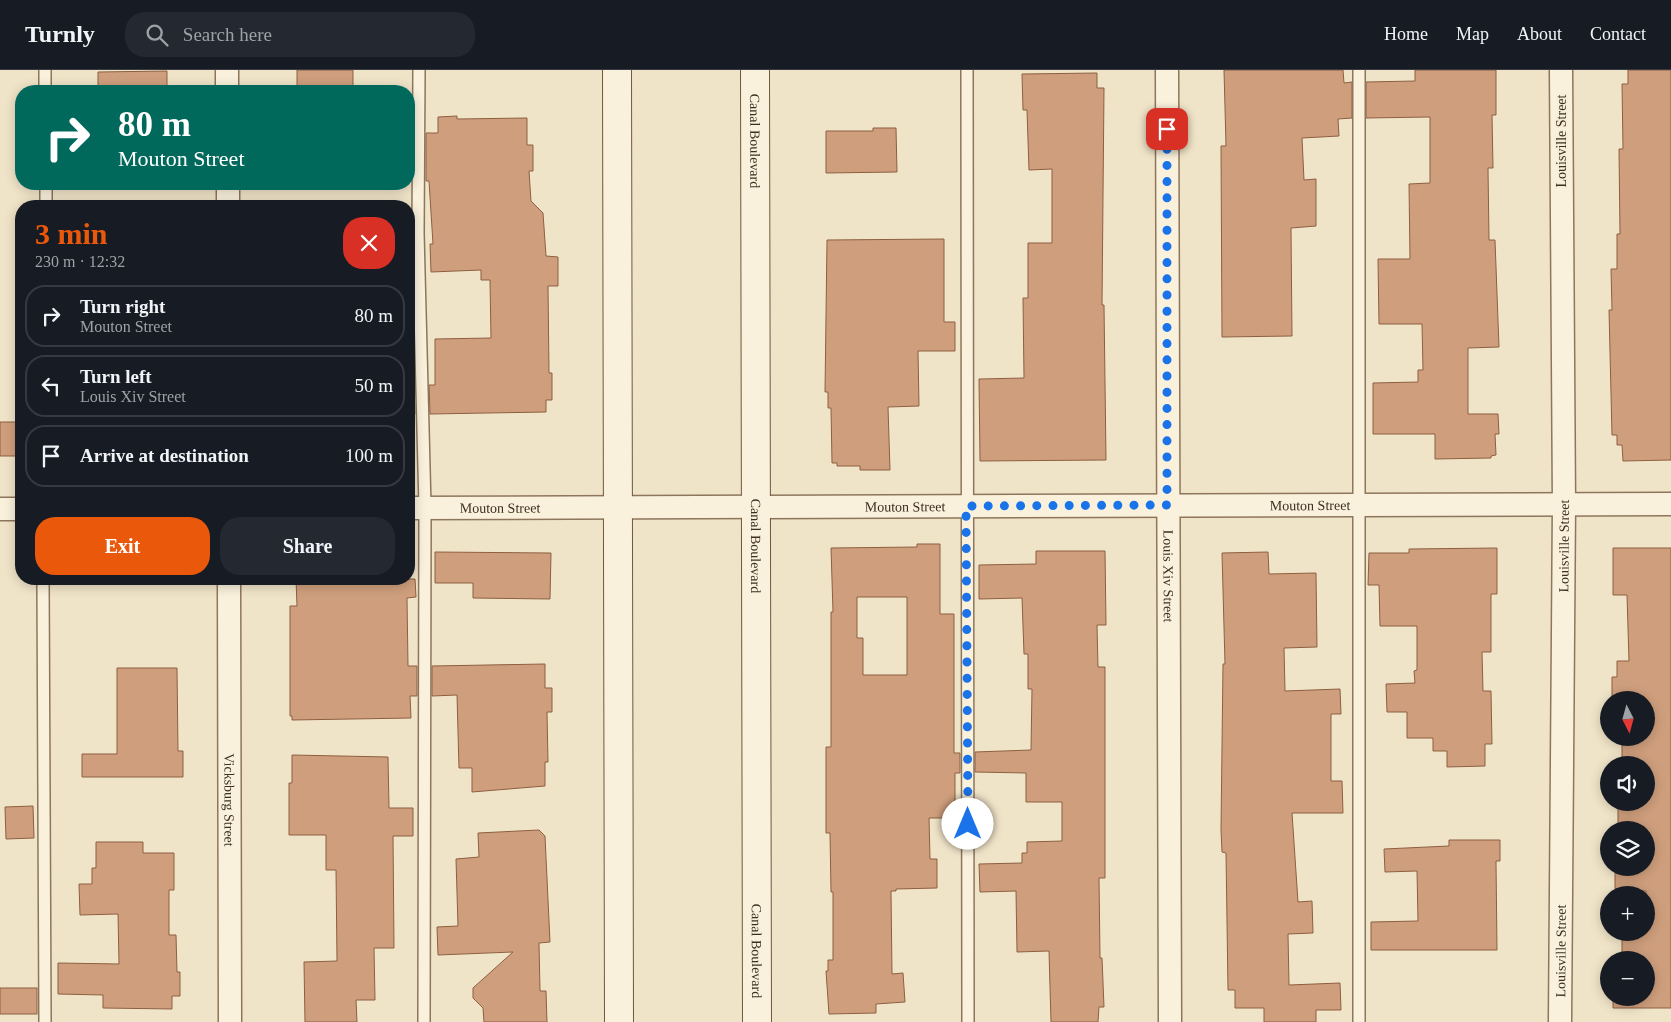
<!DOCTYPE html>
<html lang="en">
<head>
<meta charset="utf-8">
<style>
  :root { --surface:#171b24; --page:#242831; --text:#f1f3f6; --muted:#9ea1a6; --line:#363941; --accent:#ea580c }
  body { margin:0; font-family:Georgia,serif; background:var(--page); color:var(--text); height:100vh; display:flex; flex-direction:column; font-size:19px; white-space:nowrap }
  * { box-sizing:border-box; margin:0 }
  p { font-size:16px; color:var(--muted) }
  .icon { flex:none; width:28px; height:28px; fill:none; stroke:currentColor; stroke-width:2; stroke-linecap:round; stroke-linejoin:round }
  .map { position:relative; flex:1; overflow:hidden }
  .side { position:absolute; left:15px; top:130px; width:400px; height:385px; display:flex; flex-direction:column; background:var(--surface); border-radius:20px; box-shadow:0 2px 12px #0003 }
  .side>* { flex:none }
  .hud { position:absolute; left:15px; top:15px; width:400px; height:105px; border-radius:20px; box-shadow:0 2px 12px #0003; background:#00695c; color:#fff; overflow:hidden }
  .needle { width:32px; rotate:174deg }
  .tools { position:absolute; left:1600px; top:621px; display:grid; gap:10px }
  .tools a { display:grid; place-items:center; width:55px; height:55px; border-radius:50%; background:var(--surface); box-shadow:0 2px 12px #0003; font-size:25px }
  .pin { position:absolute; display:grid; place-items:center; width:42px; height:42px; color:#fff; margin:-21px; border-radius:10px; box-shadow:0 2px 8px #0006 }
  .me { position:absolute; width:55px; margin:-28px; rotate:0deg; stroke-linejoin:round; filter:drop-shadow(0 0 4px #0008) }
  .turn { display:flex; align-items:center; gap:18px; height:105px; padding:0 20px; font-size:22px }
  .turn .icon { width:65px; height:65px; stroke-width:2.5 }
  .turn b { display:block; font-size:35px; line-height:42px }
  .round { display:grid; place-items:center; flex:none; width:52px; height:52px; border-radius:20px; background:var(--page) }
  .head { display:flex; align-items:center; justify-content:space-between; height:85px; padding:0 20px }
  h1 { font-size:30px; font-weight:700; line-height:38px; color:var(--accent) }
  .primary-button { display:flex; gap:10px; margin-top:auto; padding:10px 20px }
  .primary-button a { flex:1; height:58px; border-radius:20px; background:var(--accent); color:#fff; font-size:20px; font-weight:700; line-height:58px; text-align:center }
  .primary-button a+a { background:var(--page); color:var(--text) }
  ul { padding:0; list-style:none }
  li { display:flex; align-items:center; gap:15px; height:62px; margin:0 10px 8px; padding:0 10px; border:2px solid var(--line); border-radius:20px }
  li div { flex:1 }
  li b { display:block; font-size:19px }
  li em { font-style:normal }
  header { display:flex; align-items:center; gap:30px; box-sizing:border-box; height:70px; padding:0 25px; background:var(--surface); border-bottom:1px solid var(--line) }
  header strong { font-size:24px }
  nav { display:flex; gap:28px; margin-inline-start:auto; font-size:18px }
  .search { width:350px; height:45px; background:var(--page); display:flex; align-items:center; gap:12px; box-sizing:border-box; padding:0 18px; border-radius:20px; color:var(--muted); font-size:19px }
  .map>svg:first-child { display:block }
  .building { fill:#cf9f7d; stroke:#8d5f41; fill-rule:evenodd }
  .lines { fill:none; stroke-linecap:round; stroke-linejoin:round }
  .service-casing { stroke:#8d765c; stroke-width:14 }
  .minor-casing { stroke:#8d765c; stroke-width:25 }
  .secondary-casing { stroke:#6f573f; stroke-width:30 }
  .service { stroke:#faf1dc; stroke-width:11 }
  .minor { stroke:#faf1dc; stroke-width:22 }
  .secondary { stroke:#faf1dc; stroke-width:28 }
  .route { stroke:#1a73e8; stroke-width:9; stroke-dasharray:0 16.2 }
  .labels { text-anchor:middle; stroke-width:4; stroke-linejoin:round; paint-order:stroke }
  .street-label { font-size:14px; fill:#3d2e20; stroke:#f7eed8 }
</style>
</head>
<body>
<header>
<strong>Turnly</strong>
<div class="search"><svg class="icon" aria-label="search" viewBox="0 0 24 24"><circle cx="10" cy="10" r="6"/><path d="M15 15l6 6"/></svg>Search here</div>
<nav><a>Home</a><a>Map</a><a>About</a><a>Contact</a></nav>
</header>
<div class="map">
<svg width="1671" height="952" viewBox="0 0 1671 952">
  <rect width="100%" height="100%" fill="#f0e4c8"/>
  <g class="building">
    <rect x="297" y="0" width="56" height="21"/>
    <path d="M 1224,0 L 1343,0 L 1344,13 L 1352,12 L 1352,48 L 1338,49 L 1339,66 L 1302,68 L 1304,110 L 1316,109 L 1316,156 L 1291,158 L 1292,266 L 1222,267 L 1221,76 L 1226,76 Z"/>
    <path d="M 1415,0 L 1496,0 L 1496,45 L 1492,45 L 1493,98 L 1488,98 L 1489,170 L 1495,170 L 1499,277 L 1468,278 L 1468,344 L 1498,344 L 1499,364 L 1495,364 L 1496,385 L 1491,386 L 1491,388 L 1435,389 L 1435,364 L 1373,364 L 1373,313 L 1418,312 L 1418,300 L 1423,300 L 1422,254 L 1379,254 L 1378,189 L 1410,189 L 1409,114 L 1430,113 L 1430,47 L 1366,48 L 1366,12 L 1415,11 Z"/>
    <path d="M 1628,0 L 1671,0 L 1671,390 L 1623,391 L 1622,375 L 1617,375 L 1617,365 L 1612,365 L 1609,240 L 1612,240 L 1611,199 L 1617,199 L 1617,164 L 1620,164 L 1619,79 L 1623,79 L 1622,14 L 1628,14 Z"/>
    <path d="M 167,1 L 167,21 L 98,21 L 98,2 Z"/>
    <path d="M 1097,3 L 1097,18 L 1104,18 L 1102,235 L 1104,235 L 1106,390 L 980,391 L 979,309 L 1024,308 L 1023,228 L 1028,228 L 1028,173 L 1052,173 L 1052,99 L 1029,100 L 1027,40 L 1023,40 L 1022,4 Z"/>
    <path d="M 457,46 L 457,49 L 527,48 L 527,75 L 533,75 L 533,101 L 529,101 L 531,131 L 543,143 L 546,186 L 558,187 L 558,216 L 548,216 L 549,303 L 552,303 L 552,330 L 546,330 L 546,342 L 430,344 L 429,315 L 435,315 L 435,269 L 491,268 L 490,210 L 481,210 L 481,200 L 431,202 L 430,174 L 433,174 L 429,111 L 426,111 L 426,63 L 438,63 L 438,47 Z"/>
    <path d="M 873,58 L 896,58 L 897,102 L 826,103 L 826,61 L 873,61 Z"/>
    <path d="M 944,169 L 944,252 L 955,252 L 955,281 L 918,281 L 919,336 L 888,337 L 890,400 L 860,400 L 860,396 L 837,396 L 837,393 L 832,393 L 831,338 L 828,338 L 828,322 L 825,322 L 827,170 Z"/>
    <path d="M 409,315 L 414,315 L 415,344 L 409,344 Z"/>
    <rect x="0" y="352" width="21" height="34"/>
    <path d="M 917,474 L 940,474 L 940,544 L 954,544 L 954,683 L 960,683 L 960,703 L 955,703 L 955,748 L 929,748 L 930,789 L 937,789 L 937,818 L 896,819 L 896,821 L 891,821 L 892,904 L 903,903 L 905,932 L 876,934 L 876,943 L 829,944 L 826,901 L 828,901 L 828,890 L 833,890 L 833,822 L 831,822 L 830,763 L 826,763 L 826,677 L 831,677 L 831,542 L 833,542 L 831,478 L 917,477 ZM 857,527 L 907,527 L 907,605 L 863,605 L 863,568 L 857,568 Z"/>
    <path d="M 1497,478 L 1497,524 L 1491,524 L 1491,582 L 1482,582 L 1483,621 L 1491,621 L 1492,674 L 1485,674 L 1485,696 L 1447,697 L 1447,681 L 1433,681 L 1433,668 L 1407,668 L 1407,642 L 1387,642 L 1386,614 L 1415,613 L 1414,601 L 1417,600 L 1417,556 L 1380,556 L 1379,515 L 1368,515 L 1369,483 L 1409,483 L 1409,479 Z"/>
    <path d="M 1613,478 L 1671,478 L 1671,938 L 1613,938 L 1613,928 L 1646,928 L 1646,890 L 1613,890 L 1613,887 L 1622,887 L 1622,862 L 1646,862 L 1646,821 L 1622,821 L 1622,818 L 1615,819 L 1615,798 L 1646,798 L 1646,760 L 1618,760 L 1618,732 L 1646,732 L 1646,695 L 1622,695 L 1622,669 L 1646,668 L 1646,630 L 1612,630 L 1612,607 L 1617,607 L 1617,591 L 1629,591 L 1627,525 L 1613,525 Z"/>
    <path d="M 1036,481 L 1105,481 L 1106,555 L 1097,555 L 1098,597 L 1105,597 L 1105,808 L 1099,808 L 1100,888 L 1102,888 L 1104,937 L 1099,937 L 1098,952 L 1051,952 L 1049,881 L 1017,882 L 1016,821 L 980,822 L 979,794 L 1022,793 L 1022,783 L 1027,783 L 1027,772 L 1062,771 L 1062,732 L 1026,732 L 1026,703 L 975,702 L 975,682 L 1031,680 L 1032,619 L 1028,619 L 1028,584 L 1024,584 L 1022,528 L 979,529 L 979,495 L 1036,494 Z"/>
    <path d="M 435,482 L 551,483 L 550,529 L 473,528 L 473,513 L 435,513 Z"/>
    <path d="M 1268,482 L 1269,504 L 1316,503 L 1317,577 L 1284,578 L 1285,621 L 1340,619 L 1341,644 L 1331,644 L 1331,711 L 1342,711 L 1343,743 L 1292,743 L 1298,832 L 1312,831 L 1313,863 L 1288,864 L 1289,915 L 1340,913 L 1341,940 L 1316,940 L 1316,952 L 1264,952 L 1264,938 L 1235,938 L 1235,920 L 1228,920 L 1226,783 L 1222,782 L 1221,760 L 1223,594 L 1225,594 L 1222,483 Z"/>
    <path d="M 296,509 L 415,509 L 416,527 L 407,528 L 408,596 L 417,596 L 417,626 L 410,626 L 411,648 L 292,650 L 292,646 L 290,646 L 290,536 L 297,536 Z"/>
    <path d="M 545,594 L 545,618 L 552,618 L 552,642 L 547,642 L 548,692 L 545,692 L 545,716 L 472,722 L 472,698 L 459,698 L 457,625 L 432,626 L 432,596 Z"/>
    <path d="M 117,598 L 177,598 L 178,681 L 183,681 L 183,707 L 82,707 L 82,684 L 117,684 Z"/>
    <path d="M 292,685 L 388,687 L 389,738 L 413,738 L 413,766 L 393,766 L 394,878 L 374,878 L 375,930 L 356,930 L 357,952 L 305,952 L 304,892 L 337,891 L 336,800 L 326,800 L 326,765 L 289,765 L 289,713 L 292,713 Z"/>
    <path d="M 33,736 L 34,768 L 6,769 L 5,737 Z"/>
    <path d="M 539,760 L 545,766 L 550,872 L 539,873 L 540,921 L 546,921 L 547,952 L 484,952 L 483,938 L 473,928 L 473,918 L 513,882 L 438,885 L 437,857 L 458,856 L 456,789 L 479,787 L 478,763 Z"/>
    <path d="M 1449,770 L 1500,770 L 1500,791 L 1496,791 L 1497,880 L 1371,880 L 1371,852 L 1418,851 L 1417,801 L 1385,802 L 1384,779 L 1449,776 Z"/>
    <path d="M 96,772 L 143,772 L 143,783 L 174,783 L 174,820 L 169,820 L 169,865 L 176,865 L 177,902 L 180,902 L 180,926 L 172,926 L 172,939 L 103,938 L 103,925 L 58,924 L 58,893 L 119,894 L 118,844 L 80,845 L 79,814 L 92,814 L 92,798 L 96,798 Z"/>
    <rect x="0" y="918" width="37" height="26"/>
  </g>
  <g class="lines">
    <defs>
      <g id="service">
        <path d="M 45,0 L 45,21"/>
        <path d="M 419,0 L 418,163 L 425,437 L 424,952"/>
        <path d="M 967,0 L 968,952"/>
        <path d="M 46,114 L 46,136"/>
        <path d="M 43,509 L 45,952"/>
        <path d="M 1359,952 L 1359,0"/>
      </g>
      <g id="minor">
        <path d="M 227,0 L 227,21"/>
        <path id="s1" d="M 1167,0 L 1170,952"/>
        <path d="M 228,114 L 228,136"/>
        <path id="s2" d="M 409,438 L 1671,434"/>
        <path d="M 0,439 L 21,439"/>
        <path id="s3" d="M 229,509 L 230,952"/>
        <path id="s4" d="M 1560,952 L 1564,434 L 1561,0"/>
      </g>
      <g id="secondary">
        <path d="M 617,0 L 619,952"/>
        <path id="s5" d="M 755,0 L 757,952"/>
      </g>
    </defs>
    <use href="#service" class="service-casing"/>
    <use href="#minor" class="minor-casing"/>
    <use href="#secondary" class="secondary-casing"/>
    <use href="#service" class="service"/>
    <use href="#minor" class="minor"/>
    <use href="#secondary" class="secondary"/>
  </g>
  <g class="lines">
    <path class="route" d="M 968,754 L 966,436 L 1167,435 L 1167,59"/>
  </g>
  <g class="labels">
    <g class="street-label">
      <text dy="5" stroke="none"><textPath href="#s5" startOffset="71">Canal Boulevard</textPath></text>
      <text transform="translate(1561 71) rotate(-90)" y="5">Louisville Street</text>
      <text dy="5" stroke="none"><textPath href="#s2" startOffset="901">Mouton Street</textPath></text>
      <text dy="5" stroke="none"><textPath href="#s2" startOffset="496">Mouton Street</textPath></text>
      <text dy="5" stroke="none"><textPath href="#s2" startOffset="91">Mouton Street</textPath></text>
      <text dy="5" stroke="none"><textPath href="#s5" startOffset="476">Canal Boulevard</textPath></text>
      <text dy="5" stroke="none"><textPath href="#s4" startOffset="476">Louisville Street</textPath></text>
      <text dy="5" stroke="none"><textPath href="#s1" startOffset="506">Louis Xiv Street</textPath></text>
      <text dy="5" stroke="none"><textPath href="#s3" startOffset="221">Vicksburg Street</textPath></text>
      <text dy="5" stroke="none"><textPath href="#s5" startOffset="881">Canal Boulevard</textPath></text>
      <text dy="5" stroke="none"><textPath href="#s4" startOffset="71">Louisville Street</textPath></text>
    </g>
  </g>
</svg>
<div class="tools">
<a><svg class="needle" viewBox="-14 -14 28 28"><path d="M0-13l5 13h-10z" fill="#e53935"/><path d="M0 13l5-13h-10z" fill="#9ea1a6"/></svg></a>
<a><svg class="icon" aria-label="sound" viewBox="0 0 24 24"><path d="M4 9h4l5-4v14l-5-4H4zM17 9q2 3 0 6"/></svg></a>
<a><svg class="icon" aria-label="layers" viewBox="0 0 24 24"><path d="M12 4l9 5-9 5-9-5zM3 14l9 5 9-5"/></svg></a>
<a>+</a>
<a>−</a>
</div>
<div class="pin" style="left:1167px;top:59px;background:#d93025"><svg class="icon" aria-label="arrive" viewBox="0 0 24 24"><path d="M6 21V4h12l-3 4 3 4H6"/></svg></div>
<svg class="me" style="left:968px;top:754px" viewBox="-20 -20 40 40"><circle r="19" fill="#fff"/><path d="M0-13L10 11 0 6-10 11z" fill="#1a73e8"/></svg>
<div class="hud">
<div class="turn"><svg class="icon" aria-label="right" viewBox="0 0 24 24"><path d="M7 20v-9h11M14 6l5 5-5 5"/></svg><div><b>80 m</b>Mouton Street</div></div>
</div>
<section class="side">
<div class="head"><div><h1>3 min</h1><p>230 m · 12:32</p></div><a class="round" style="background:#d93025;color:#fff"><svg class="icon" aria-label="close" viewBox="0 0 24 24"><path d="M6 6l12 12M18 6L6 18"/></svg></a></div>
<ul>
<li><svg class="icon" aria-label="right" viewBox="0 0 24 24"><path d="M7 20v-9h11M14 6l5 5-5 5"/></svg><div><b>Turn right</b><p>Mouton Street</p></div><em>80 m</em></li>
<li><svg class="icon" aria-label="left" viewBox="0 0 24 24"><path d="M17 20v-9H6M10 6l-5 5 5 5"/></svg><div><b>Turn left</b><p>Louis Xiv Street</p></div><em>50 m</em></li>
<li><svg class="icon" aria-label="arrive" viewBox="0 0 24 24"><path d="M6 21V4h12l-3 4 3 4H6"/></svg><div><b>Arrive at destination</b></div><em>100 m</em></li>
</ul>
<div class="primary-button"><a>Exit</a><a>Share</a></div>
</section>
</div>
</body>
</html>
